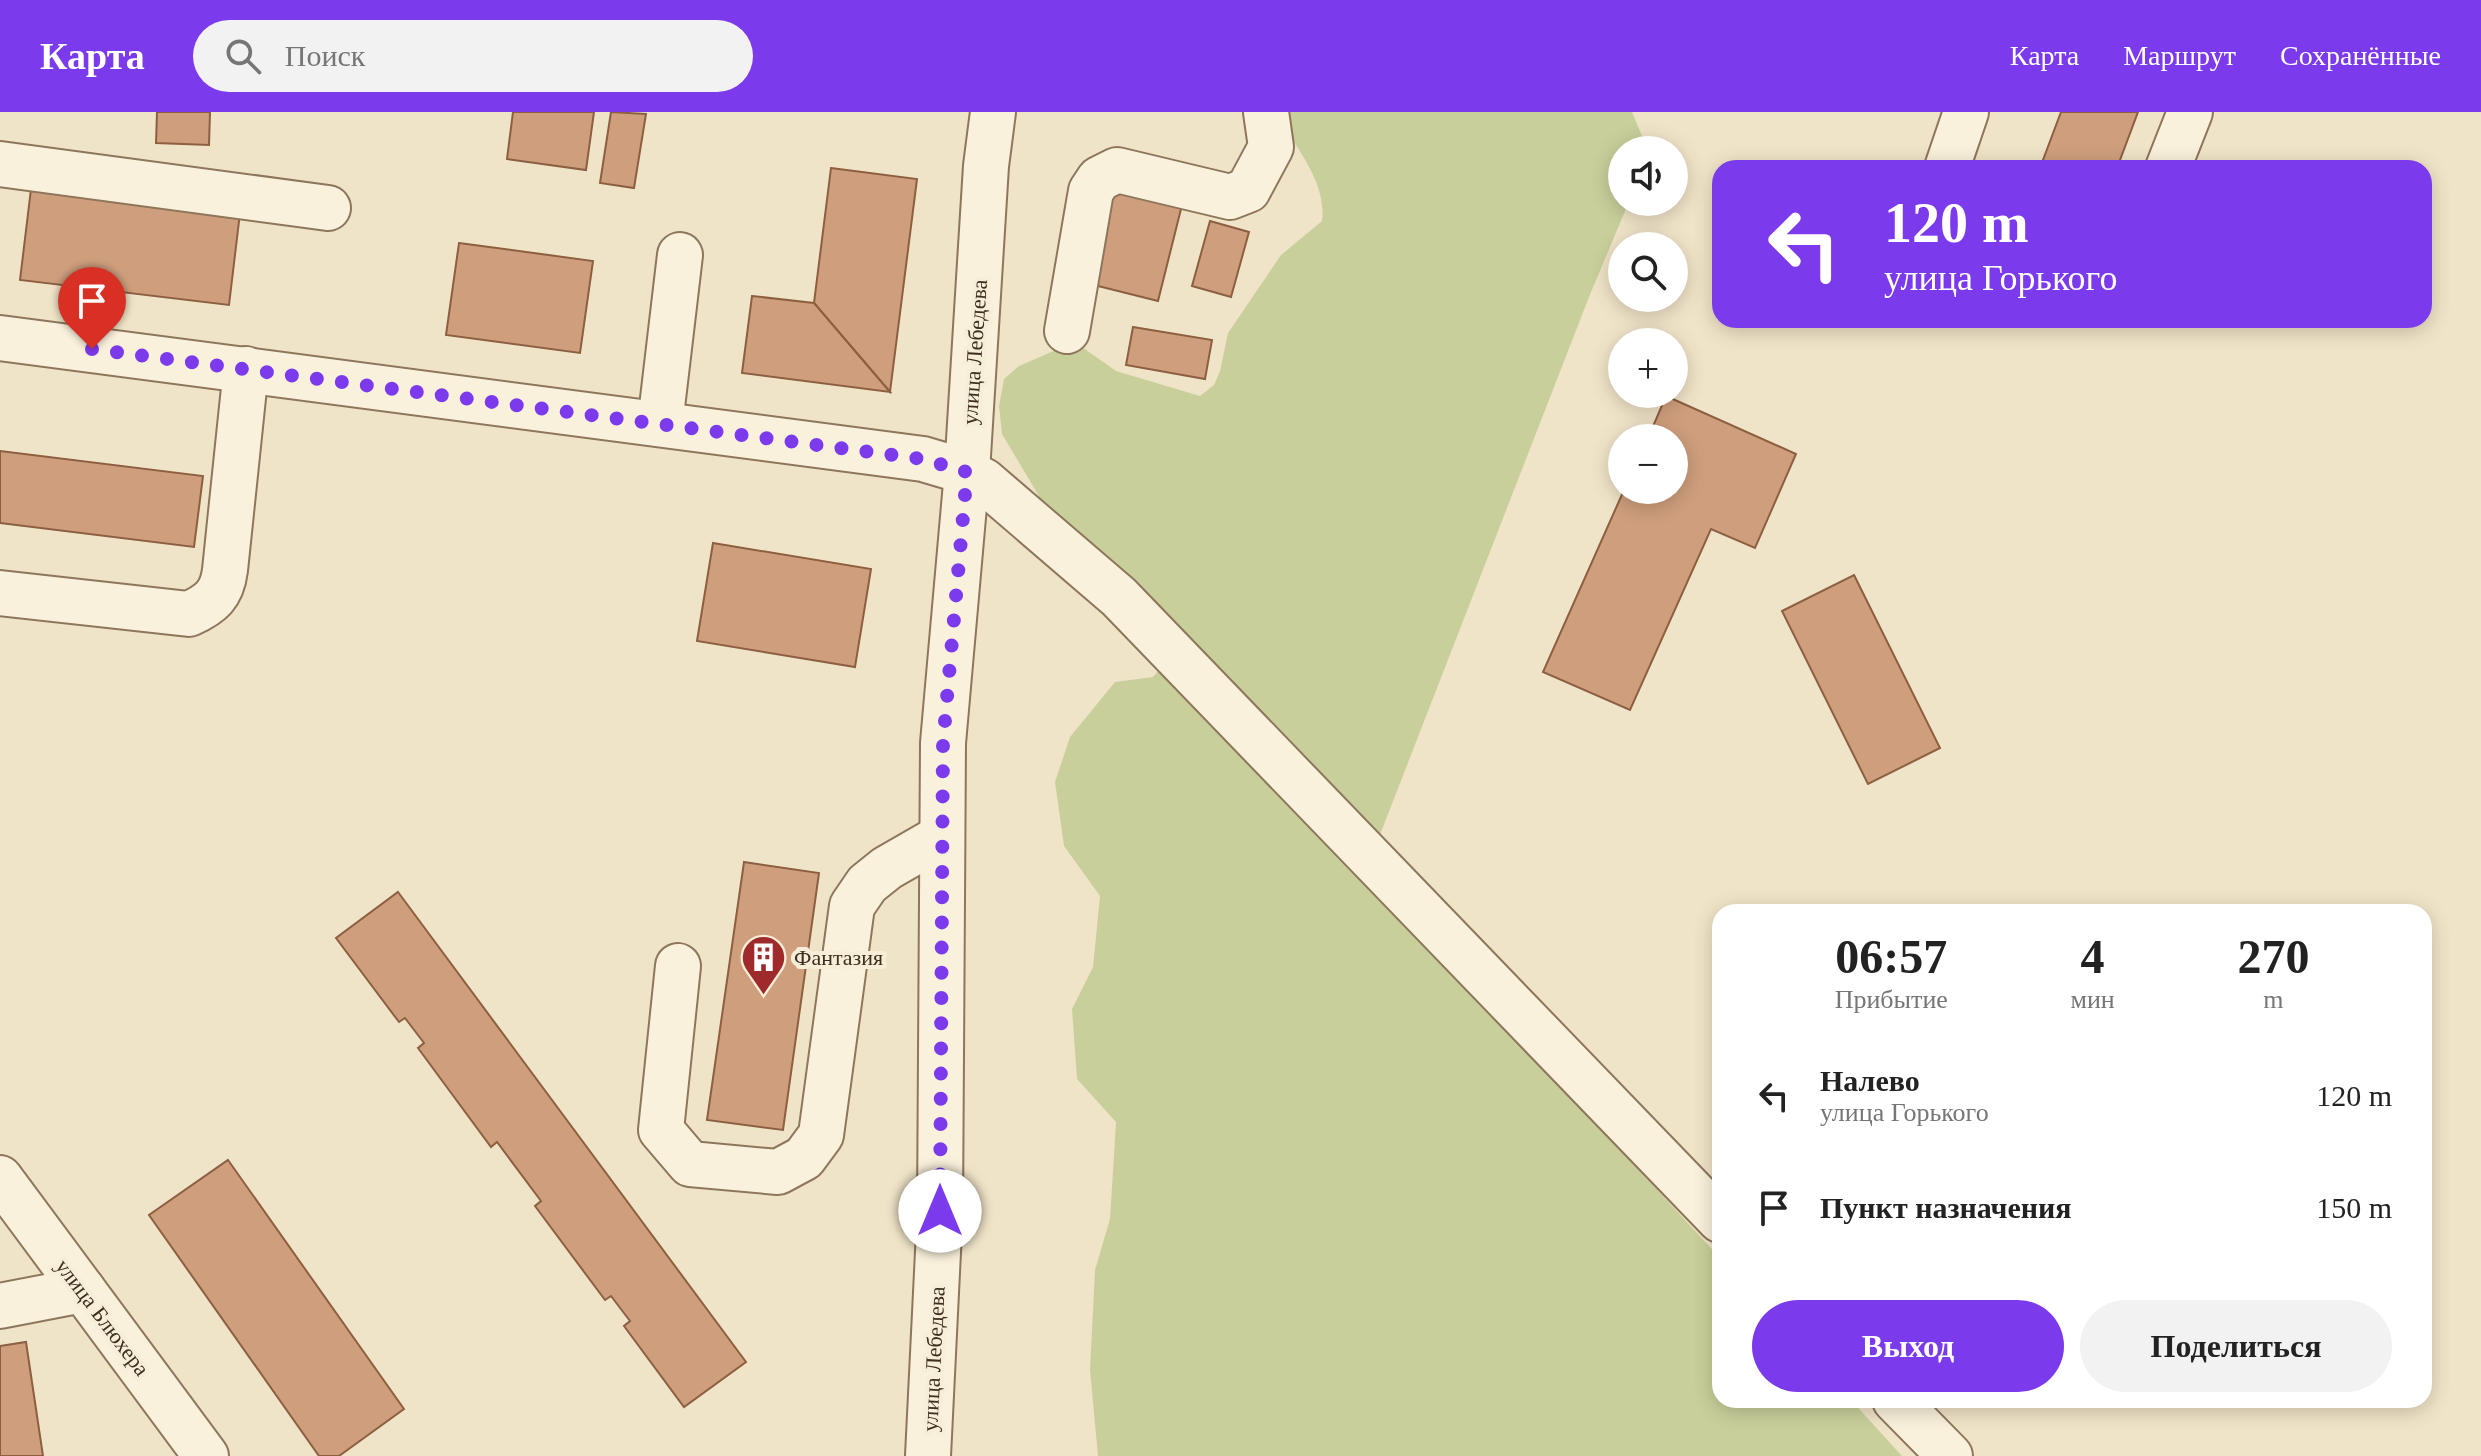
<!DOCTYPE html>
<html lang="ru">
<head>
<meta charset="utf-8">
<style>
  :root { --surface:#fff; --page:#f2f2f2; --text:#222; --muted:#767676; --accent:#7c3aed }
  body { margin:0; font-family:Georgia,serif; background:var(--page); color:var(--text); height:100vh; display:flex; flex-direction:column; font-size:30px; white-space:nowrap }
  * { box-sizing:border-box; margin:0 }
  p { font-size:26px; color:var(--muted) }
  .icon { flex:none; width:44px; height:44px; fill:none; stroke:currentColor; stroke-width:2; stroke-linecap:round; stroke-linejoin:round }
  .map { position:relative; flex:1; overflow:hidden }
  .side { position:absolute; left:1712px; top:792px; width:720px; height:504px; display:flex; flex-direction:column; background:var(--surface); border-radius:24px; box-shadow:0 4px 20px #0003 }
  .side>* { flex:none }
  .top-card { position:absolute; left:1712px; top:48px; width:720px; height:168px; border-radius:24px; box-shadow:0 4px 20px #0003; background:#7c3aed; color:#fff; overflow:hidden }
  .fabs { position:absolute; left:1608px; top:24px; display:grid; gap:16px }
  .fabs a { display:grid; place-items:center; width:80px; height:80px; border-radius:50%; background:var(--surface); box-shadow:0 4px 20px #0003; font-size:40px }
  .pin { position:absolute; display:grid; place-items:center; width:68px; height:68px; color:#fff; margin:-82px -34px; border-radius:50% 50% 50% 0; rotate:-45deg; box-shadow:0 0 8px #0007 }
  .pin .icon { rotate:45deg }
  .me { position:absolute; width:88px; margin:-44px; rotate:0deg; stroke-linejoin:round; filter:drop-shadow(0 0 6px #0008) }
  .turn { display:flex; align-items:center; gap:28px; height:168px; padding:0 40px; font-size:36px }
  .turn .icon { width:104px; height:104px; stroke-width:2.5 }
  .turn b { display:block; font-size:56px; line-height:68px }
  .eta { display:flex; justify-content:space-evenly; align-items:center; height:136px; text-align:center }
  .eta b { font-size:48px; font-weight:600; line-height:56px }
  .button { display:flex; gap:16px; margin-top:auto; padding:16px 40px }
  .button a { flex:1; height:92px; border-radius:48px; background:var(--accent); color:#fff; font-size:32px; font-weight:600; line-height:92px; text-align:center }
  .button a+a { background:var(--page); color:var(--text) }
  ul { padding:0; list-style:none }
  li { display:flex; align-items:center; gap:24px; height:112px; padding:0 40px }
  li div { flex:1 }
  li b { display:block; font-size:30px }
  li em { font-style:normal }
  header { display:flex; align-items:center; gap:48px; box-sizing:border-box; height:112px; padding:0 40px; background:var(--accent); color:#fff }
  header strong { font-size:38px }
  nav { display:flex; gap:44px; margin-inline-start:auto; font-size:28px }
  .search { width:560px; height:72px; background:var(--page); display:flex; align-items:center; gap:20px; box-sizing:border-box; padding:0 28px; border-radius:44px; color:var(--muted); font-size:30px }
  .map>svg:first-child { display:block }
  .green { fill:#c9cf9b }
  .building { fill:#cf9f7d; stroke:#8d5f41; stroke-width:2 }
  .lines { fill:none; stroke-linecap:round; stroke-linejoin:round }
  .minor-casing { stroke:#8d765c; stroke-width:48 }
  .minor { stroke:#faf1dc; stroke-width:44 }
  .route { stroke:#7c3aed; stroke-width:14; stroke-dasharray:0 25.2 }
  .labels { text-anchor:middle; stroke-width:8; stroke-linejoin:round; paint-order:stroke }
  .street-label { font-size:22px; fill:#3d2e20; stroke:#f7eed8 }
  .poi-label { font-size:22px; fill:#3d2e20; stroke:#f7eed8; text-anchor:start }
</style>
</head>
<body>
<header>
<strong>Карта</strong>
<div class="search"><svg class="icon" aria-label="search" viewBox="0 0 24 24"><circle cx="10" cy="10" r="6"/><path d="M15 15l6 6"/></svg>Поиск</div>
<nav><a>Карта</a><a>Маршрут</a><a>Сохранённые</a></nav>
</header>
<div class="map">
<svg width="2481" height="1344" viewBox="0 0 2481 1344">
  <rect width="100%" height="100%" fill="#f0e4c8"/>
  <path class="green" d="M 1275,0 L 1632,0 L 1642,24 L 1639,38 L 1622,38 L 1622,90 L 1627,90 L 1625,99 L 1589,185 L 1376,733 L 1404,802 L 1720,1146 L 1720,1288 L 1851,1288 L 1902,1344 L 1098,1344 L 1090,1258 L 1095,1158 L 1110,1107 L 1116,1010 L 1077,967 L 1072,897 L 1093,855 L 1100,784 L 1064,734 L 1055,670 L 1070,625 L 1115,570 L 1153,565 L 1178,535 L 1144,479 L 1040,386 L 1002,322 L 999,294 L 1004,267 L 1019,254 L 1058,237 L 1082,235 L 1116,259 L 1200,284 L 1214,273 L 1220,259 L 1228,221 L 1281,143 L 1322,109 C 1327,69 1294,33 1275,0 Z"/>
  <g class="building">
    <path d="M 157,0 L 210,0 L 209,33 L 156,31 Z"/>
    <path d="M 513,0 L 594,0 L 586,58 L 507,47 Z"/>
    <path d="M 611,0 L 646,2 L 634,76 L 600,71 Z"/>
    <path d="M 2061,0 L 2138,0 L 2117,56 L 2040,56 Z"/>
    <path d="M 831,56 L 917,67 L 890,280 L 814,191 Z"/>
    <path d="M 1106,74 L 1182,93 L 1158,189 L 1082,170 Z"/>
    <path d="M 31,77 L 240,101 L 229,193 L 20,168 Z"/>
    <path d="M 1210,109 L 1249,120 L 1231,185 L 1192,174 Z"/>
    <path d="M 459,131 L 593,149 L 580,241 L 446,223 Z"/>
    <path d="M 752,184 L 814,191 L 890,280 L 742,261 Z"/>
    <path d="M 1133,215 L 1212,228 L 1205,267 L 1126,253 Z"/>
    <path d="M 1666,284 L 1796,342 L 1755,436 L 1711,417 L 1630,598 L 1543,560 L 1624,378 L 1674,378 L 1674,326 L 1648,326 Z"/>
    <path d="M 0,339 L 203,364 L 194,435 L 0,411 Z"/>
    <path d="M 713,431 L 871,457 L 855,555 L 697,529 Z"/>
    <path d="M 1854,463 L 1940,636 L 1868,672 L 1782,499 Z"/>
    <path d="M 744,750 L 819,761 L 783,1018 L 707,1008 Z"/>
    <path d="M 398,780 L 746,1250 L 684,1295 L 624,1214 L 630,1209 L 611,1184 L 605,1188 L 535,1094 L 541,1089 L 497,1030 L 491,1035 L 418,936 L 424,931 L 405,906 L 399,910 L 336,826 Z"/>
    <path d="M 228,1048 L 404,1297 L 339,1344 L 319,1344 L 149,1103 Z"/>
    <path d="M 26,1230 L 43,1344 L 0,1344 L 0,1234 Z"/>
  </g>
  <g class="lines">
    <defs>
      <g id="minor">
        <path d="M 0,52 L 328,96"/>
        <path d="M 1947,56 L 1966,0"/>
        <path d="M 2168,56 L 2190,0"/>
        <path d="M 1067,219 L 1091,79 L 1099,67 L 1117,58 L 1230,85 L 1248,78 L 1271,35 L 1266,0"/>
        <path d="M 0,226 L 923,347 L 967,360 L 984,369 L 1119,485 L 1720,1108"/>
        <path d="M 660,312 L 680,143"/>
        <path d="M 0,481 L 189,502 C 211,492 222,483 225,458 L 246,257"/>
        <path d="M 678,854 L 661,1018 L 690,1052 L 778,1060 L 804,1046 L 821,1023 L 852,794 L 867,772 L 887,756 L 941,725"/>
        <path d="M 0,1066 L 206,1344"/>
        <path d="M 0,1194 L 83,1178"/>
        <path d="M 1895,1288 L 1950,1344"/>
        <path d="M 928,1344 L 940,1099 L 943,631 L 967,360 L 986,54 L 993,0"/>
      </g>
    </defs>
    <use href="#minor" class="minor-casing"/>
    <use href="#minor" class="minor"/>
  </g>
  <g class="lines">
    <path class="route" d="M 92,237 L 923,347 L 967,360 L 943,631 L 940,1099"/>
  </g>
  <defs>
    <symbol id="building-pin" viewBox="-11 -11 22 30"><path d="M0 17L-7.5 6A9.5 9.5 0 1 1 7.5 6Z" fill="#9e2a2b" stroke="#f7eed8"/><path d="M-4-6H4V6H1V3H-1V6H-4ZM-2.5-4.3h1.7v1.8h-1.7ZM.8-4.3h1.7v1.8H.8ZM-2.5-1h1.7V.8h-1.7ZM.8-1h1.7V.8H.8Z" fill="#fff"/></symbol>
  </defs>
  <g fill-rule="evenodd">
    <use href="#building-pin" x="738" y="820" width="51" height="69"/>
  </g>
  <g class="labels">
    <g class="street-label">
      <text transform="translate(974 240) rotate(-86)" y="8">улица Лебедева</text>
      <text transform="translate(103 1205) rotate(53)" y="8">улица Блюхера</text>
      <text transform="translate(933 1247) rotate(-87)" y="8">улица Лебедева</text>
    </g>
    <g class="poi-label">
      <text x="794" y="853">Фантазия</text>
    </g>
  </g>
</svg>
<div class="fabs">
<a><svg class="icon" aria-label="sound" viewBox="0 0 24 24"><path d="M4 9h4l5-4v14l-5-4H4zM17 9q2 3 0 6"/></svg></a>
<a><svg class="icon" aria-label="search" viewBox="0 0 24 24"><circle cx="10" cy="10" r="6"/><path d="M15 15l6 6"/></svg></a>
<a>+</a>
<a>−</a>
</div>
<div class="pin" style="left:92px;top:237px;background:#d93025"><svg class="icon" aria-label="arrive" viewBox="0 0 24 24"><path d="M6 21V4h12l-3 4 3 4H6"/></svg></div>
<svg class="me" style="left:940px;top:1099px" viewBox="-20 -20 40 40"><circle r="19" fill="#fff"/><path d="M0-13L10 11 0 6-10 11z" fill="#7c3aed"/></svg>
<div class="top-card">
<div class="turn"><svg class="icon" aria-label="left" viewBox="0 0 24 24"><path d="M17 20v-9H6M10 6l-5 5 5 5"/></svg><div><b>120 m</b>улица Горького</div></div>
</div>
<section class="side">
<div class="eta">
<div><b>06:57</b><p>Прибытие</p></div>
<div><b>4</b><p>мин</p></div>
<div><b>270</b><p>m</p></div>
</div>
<ul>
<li><svg class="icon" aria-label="left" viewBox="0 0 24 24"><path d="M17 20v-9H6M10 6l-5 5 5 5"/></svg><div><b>Налево</b><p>улица Горького</p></div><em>120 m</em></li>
<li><svg class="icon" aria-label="arrive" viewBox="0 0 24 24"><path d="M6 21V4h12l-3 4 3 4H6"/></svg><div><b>Пункт назначения</b></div><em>150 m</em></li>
</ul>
<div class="button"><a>Выход</a><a>Поделиться</a></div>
</section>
</div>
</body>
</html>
